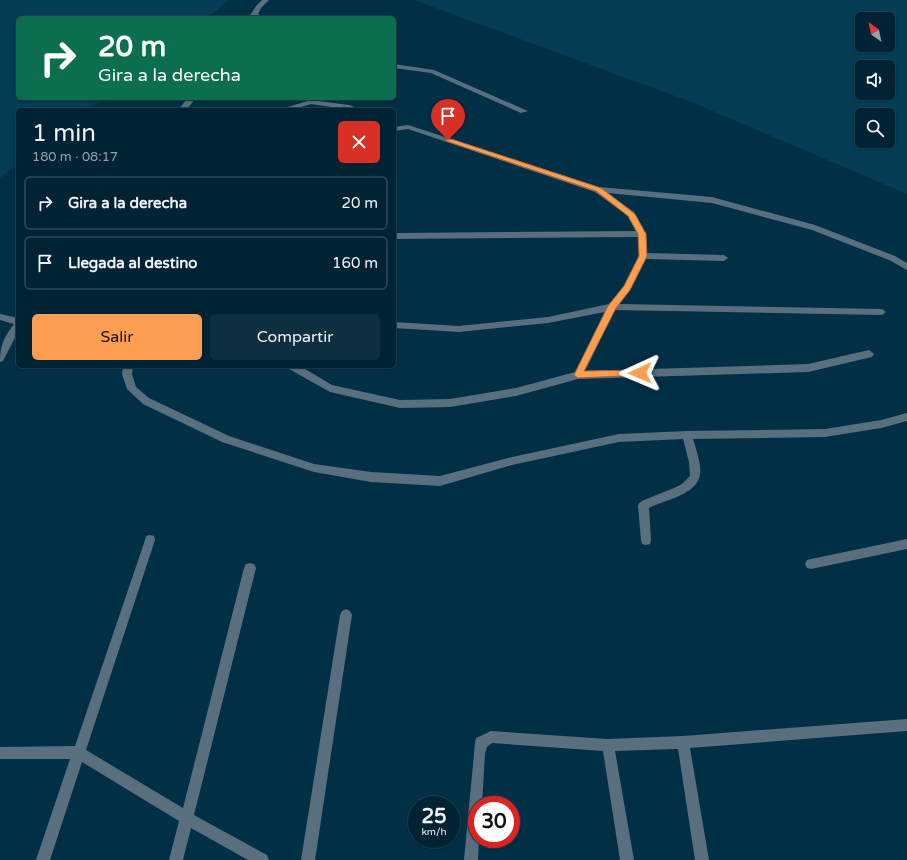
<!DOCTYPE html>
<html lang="es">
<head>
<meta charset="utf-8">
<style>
  :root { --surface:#002334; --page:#0e2f40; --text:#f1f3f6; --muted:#95a4ac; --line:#22404f; --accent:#fc9e52 }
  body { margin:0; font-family:"Varela Round",sans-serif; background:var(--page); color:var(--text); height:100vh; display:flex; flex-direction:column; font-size:15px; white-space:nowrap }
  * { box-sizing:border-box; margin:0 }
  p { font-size:13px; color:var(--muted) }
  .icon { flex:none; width:22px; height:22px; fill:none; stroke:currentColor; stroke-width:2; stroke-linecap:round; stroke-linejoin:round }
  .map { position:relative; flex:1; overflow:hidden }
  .sheet { position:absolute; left:16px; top:108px; width:380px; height:260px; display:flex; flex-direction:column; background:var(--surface); border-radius:6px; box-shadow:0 1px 3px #0004,0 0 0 1px var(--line) }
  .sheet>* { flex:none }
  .hud { position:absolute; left:16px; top:16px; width:380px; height:84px; border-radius:6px; box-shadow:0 1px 3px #0004,0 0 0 1px var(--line); background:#0b6e4f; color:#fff; overflow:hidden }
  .needle { width:26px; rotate:327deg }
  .controls { position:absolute; left:855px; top:12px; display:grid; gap:8px }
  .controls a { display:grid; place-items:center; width:40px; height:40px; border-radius:6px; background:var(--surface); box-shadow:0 1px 3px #0004,0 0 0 1px var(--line); font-size:20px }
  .speed { position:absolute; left:408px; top:796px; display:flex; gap:8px; font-size:20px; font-weight:700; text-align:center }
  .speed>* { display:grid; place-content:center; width:52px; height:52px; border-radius:50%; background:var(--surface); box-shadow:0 1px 3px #0004,0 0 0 1px var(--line); line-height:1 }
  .speed small { font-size:10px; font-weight:400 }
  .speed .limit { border:6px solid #d22; background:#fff; color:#111 }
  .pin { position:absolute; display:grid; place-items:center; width:34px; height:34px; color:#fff; margin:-41px -17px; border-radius:50% 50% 50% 0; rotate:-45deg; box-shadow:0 0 4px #0007 }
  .pin .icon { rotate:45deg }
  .me { position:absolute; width:44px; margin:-22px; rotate:269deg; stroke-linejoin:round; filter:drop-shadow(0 0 3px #0008) }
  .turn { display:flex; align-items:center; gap:14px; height:84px; padding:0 16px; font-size:18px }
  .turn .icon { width:52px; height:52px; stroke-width:2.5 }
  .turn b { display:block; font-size:28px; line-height:34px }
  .round { display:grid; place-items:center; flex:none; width:42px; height:42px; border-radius:6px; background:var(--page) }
  .overview { display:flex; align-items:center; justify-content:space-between; height:68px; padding:0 16px }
  h1 { font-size:24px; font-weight:600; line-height:30px }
  .action { display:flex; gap:8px; margin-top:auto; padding:8px 16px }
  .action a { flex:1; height:46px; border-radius:6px; background:var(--accent); color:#111; font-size:16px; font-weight:600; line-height:46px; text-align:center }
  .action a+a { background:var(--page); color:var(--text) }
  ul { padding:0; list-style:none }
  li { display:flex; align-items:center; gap:12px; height:54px; margin:0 8px 6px; padding:0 8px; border:2px solid var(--line); border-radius:6px }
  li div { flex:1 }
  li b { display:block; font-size:15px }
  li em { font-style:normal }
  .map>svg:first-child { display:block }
  .built { fill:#053c56; fill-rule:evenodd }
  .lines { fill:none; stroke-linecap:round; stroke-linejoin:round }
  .minor { fill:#596f7e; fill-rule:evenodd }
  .route { fill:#fc9e52; stroke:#a46735 }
</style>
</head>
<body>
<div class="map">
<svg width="907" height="860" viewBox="0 0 907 860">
  <rect width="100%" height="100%" fill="#002f46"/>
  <g class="built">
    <path d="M 0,0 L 229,0 L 206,18 L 18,18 L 18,98 L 103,98 L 87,110 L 18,110 L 18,164 L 0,178 Z"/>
    <path d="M 414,0 L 907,0 L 907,194 L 694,103 ZM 862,19 L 888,19 L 888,45 L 862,45 ZM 862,67 L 888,67 L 888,93 L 862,93 ZM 862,115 L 888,115 L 888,141 L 862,141 Z"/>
  </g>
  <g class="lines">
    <g class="minor">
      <path d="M 262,0 L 269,0 L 261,8 L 258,14 L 268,18 L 244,18 L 251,14 L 256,6 Z"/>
      <path d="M 394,64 L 434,70 L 528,111 L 521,113 L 431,73 L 394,68 Z"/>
      <path d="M 188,98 L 196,98 L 186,110 L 178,110 Z"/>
      <path d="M 311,100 L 349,105 L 364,110 L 352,110 L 311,104 L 290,110 L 278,110 Z"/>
      <path d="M 408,125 L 599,187 L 712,197 L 815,225 L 895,256 L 907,263 L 907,270 L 889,260 L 812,230 L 712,203 L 608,193 L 634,212 L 646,234 L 647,253 L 724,255 L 728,258 L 724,261 L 646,259 L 630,290 L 619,304 L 882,309 L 886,312 L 882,315 L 615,310 L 585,371 L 808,364 L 869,350 L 874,354 L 872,357 L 808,372 L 578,379 L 516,396 L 450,407 L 400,408 L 330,392 L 289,369 L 287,366 L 300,366 L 332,385 L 400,400 L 450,399 L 516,388 L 575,372 L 605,312 L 548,323 L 459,332 L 394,328 L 394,322 L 459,326 L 548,317 L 609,304 L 624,286 L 639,256 L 638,237 L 394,239 L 394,233 L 636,231 L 628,216 L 595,192 L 408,129 L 394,131 L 394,127 Z"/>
      <path d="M 0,314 L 18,318 L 18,332 L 3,361 L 0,362 C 0,345 4,337 14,324 L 0,320 Z"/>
      <path d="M 123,366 L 133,366 L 132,374 L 136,387 L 149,398 L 229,436 L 314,464 L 371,472 L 440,476 L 512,457 L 619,434 L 687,431 L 825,429 L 881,420 L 907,413 L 907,421 L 881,428 L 825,437 L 693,439 C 703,471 708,485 672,499 C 664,502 656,504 649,508 L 651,540 L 650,544 L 646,545 L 642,544 L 641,540 L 638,506 L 639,503 L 644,500 L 674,488 L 682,484 L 690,476 L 689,462 L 683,439 L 619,442 L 512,465 L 440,486 L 371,482 L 314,472 L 222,442 L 143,404 L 127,389 L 122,374 Z"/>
      <path d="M 150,535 L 154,536 L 155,540 L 86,750 L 183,808 L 244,568 L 246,564 L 250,563 L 254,564 L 256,568 L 194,815 L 267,855 L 269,860 L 248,860 L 191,828 L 183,860 L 169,860 L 179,821 L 82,762 L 50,860 L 36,860 L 70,759 L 0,759 L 0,747 L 75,746 L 145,540 L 146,536 Z"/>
      <path d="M 907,539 L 907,549 L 811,569 L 807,568 L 805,564 L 807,560 L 811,559 Z"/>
      <path d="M 346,609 L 350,611 L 352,615 L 315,860 L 301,860 L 340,615 L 342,611 Z"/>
      <path d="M 907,719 L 907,731 L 690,748 L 709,860 L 695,860 L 678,749 L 615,751 L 634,860 L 620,860 L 603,751 L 492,743 L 487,747 L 485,754 L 482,805 L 477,805 L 477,839 L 479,839 L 478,860 L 464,860 L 475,743 L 476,738 L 491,731 L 608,739 L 683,736 Z"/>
    </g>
  </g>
  <path class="route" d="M 446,139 L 451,139 L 601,188 L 635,214 L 646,234 L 647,256 L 630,290 L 616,308 L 584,371 L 640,370 L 644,373 L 643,375 L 578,378 L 574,375 L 608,306 L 624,286 L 639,256 L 638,234 L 628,216 L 596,191 L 446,141 Z"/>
</svg>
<div class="controls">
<a><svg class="needle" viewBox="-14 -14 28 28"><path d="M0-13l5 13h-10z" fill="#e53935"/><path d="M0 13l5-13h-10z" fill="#95a4ac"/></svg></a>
<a><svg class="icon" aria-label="sound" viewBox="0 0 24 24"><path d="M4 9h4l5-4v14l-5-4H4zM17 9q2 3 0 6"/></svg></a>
<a><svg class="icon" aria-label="search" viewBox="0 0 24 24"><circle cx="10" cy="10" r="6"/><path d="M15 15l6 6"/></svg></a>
</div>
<div class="speed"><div>25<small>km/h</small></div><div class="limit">30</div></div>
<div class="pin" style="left:448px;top:140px;background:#d93025"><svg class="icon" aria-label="arrive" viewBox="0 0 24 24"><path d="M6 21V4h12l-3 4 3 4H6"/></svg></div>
<svg class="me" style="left:640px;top:373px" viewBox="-20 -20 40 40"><path d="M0-17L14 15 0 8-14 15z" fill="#fc9e52" stroke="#fff" stroke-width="4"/></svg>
<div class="hud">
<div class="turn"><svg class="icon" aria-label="right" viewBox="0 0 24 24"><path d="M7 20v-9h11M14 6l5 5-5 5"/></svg><div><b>20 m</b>Gira a la derecha</div></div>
</div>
<section class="sheet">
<div class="overview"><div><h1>1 min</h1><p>180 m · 08:17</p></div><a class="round" style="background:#d93025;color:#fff"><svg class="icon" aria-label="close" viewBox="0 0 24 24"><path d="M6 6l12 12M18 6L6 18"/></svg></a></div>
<ul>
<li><svg class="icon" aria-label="right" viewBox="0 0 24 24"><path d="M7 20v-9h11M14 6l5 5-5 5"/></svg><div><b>Gira a la derecha</b></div><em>20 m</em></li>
<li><svg class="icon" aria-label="arrive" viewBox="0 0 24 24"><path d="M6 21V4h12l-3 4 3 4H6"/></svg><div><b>Llegada al destino</b></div><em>160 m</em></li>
</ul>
<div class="action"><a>Salir</a><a>Compartir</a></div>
</section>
</div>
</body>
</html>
